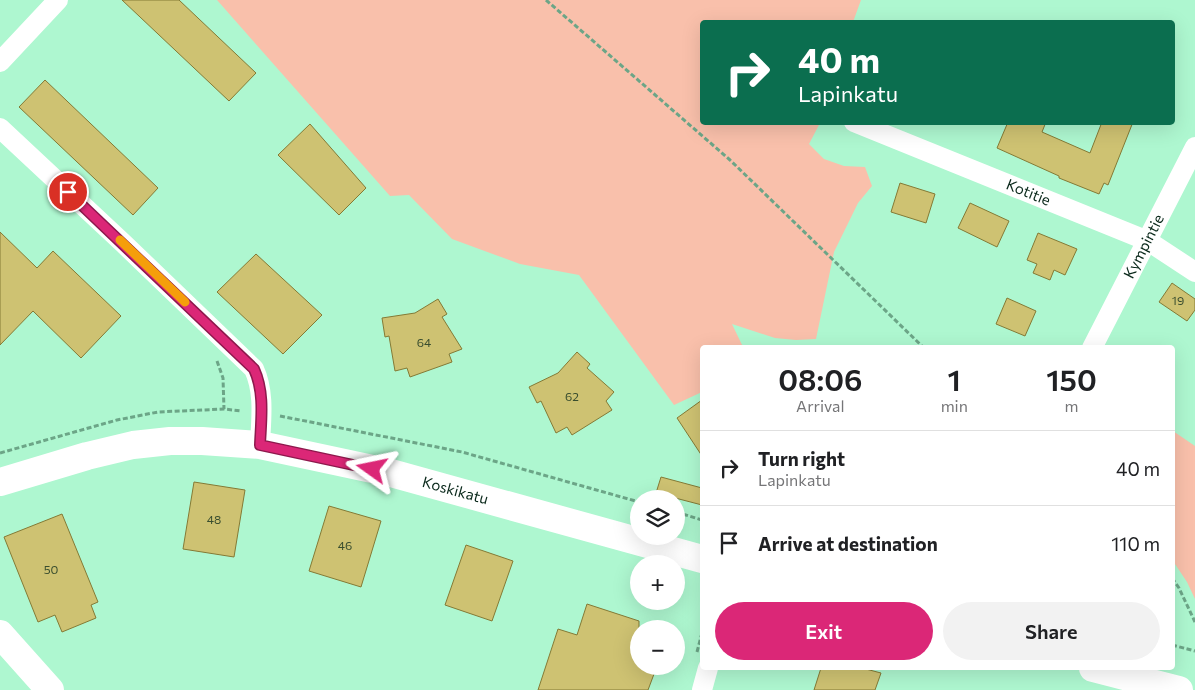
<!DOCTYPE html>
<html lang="en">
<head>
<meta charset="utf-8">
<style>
  :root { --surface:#fff; --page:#f2f2f2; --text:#202124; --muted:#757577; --line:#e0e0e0; --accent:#db2777 }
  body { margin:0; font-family:Commissioner,sans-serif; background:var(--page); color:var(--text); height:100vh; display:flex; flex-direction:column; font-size:19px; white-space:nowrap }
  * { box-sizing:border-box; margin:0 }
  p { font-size:16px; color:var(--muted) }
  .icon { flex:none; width:28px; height:28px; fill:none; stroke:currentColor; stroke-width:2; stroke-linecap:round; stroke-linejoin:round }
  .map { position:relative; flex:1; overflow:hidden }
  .drawer { position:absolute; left:700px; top:345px; width:475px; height:325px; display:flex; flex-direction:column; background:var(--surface); border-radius:5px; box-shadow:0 5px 20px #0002 }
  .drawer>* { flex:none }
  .guide { position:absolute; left:700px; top:20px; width:475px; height:105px; border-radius:5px; box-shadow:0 5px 20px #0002; background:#0b6e4f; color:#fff; overflow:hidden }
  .fabs { position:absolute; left:630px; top:490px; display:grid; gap:10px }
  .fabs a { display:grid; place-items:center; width:55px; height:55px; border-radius:50%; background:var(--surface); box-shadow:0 5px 20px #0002; font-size:25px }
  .pin { position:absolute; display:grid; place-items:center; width:42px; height:42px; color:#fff; margin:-21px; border:2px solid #fff; border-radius:50%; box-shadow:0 1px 5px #0007 }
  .me { position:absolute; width:55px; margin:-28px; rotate:282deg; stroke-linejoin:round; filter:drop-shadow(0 0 4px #0008) }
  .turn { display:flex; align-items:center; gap:18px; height:105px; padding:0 15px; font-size:22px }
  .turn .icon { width:65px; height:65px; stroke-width:2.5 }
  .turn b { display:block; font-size:35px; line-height:42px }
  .eta { display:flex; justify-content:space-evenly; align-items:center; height:85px; text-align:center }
  .eta b { font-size:30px; font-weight:600; line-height:35px }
  .cta { display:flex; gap:10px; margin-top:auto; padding:10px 15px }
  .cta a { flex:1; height:58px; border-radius:30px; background:var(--accent); color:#fff; font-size:20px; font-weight:600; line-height:58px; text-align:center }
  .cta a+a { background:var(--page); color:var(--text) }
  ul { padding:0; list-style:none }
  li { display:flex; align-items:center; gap:15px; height:75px; padding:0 15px; border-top:1px solid var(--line) }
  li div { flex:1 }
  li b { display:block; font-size:19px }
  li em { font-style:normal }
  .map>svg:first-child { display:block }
  .green { fill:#f9c0ab }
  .building { fill:#cec272; stroke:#847a35 }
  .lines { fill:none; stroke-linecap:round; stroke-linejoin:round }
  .path { stroke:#6ca587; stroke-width:3; stroke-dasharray:5 2.5; stroke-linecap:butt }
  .minor { stroke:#fff; stroke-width:20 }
  .secondary { stroke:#fff; stroke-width:28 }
  .route-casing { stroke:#8e194d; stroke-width:12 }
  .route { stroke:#db2777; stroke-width:9 }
  .slow { stroke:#f59e0b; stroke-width:9 }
  .labels { text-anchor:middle; stroke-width:4.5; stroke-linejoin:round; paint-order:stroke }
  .number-label { font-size:12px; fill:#3a4e2f }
  .street-label { font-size:15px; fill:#082719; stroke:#d3fde5 }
</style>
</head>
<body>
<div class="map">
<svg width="1195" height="690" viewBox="0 0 1195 690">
  <rect width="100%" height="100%" fill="#aef7d0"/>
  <g class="green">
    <path d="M 217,0 L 861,0 L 853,22 L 702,22 L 702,122 L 820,123 L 809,144 L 824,159 L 844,166 L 865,167 L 872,186 L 858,203 L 834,252 L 816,339 L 796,340 L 775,338 L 732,324 L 743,347 L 702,348 L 702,392 L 674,405 L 579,275 L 520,264 L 452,239 L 409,195 L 390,196 Z"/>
    <path d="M 1173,431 L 1195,446 L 1195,599 L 1187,582 L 1173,561 Z"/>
  </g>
  <g class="building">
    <path d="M 122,0 L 179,0 L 256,73 L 229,101 Z"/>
    <path d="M 45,80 L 158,188 L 133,215 L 19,107 Z"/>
    <path d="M 1008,122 L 1046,122 L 1042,132 L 1090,153 L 1102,122 L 1133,122 L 1108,185 L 1104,183 L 1099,194 L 1059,178 L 1059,176 L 997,148 Z"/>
    <path d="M 310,124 L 366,188 L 339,215 L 278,155 Z"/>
    <path d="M 900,183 L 935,194 L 926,223 L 891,212 Z"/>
    <path d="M 970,203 L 1009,221 L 997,247 L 958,228 Z"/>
    <path d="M 0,232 L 37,268 L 53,251 L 121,316 L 81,358 L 33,311 L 0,345 Z"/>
    <path d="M 1038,233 L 1077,249 L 1065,275 L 1054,270 L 1050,280 L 1033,273 L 1037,264 L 1027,260 Z"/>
    <path d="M 256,254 L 322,315 L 283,354 L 217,292 Z"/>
    <path d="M 1172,283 L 1195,299 L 1195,310 L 1187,321 L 1159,302 Z"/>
    <path d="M 1007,298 L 1036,311 L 1025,336 L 996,324 Z"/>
    <path d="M 438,299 L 447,314 L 442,317 L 462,349 L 449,354 L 452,362 L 410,377 L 407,368 L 395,371 L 389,336 L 385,337 L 382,318 L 415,313 Z"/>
    <path d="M 577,352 L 590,364 L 587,368 L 614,392 L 606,401 L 612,410 L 572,435 L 567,427 L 556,433 L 541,401 L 537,403 L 529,387 L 558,373 Z"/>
    <path d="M 702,400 L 702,456 L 677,418 Z"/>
    <path d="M 661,477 L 702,488 L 702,505 L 656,493 Z"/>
    <path d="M 194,482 L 245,490 L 234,557 L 183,549 Z"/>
    <path d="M 329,506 L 381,521 L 361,587 L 309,571 Z"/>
    <path d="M 62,514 L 98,602 L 91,605 L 96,618 L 62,632 L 55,615 L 38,622 L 4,537 Z"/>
    <path d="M 466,545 L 513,561 L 492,621 L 445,605 Z"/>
    <path d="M 587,604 L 639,621 L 639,666 L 657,666 L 648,690 L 538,690 L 558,629 L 577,635 Z"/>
    <path d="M 821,668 L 862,668 L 881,673 L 875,690 L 814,690 Z"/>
  </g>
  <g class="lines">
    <g class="path">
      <path d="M 546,0 L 730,160 L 924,348"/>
      <path d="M 217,361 L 223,378 L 224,409"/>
      <path d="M 280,416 L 462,452 L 639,502"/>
      <path d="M 0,453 L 117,420 L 158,412 L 224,409 L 242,411"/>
      <path d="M 676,512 L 702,520"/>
      <path d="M 1172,578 L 1179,588 L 1195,622"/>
      <path d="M 1172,645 L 1195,651"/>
      <path d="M 697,652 L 702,633"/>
    </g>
    <g class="minor">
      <path d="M 0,62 L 58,0"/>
      <path id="s1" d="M 854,122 L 1148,241 L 1195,272"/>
      <path d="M 0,128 L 123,243 L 254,369 C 265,393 261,420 260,445"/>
      <path id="s2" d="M 1092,348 L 1195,147"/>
      <path d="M 702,690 L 708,668"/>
    </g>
    <g class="secondary">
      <path id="s3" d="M 0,482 L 87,456 L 133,445 L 170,441 L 202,441 L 260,445 L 391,473 L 702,559"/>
      <path d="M 0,634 L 50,690"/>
      <path d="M 1093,668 L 1179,690"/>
    </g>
  </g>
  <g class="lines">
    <defs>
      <path id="route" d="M 68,192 L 254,369 C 265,393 261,420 260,445 L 372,469"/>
    </defs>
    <use href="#route" class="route-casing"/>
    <use href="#route" class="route"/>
    <path class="slow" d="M 120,240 L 185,302"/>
  </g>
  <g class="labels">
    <g class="number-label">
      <text x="1178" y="305">19</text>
      <text x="424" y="347">64</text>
      <text x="572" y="401">62</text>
      <text x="214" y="524">48</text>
      <text x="345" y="550">46</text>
      <text x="51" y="574">50</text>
    </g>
    <g class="street-label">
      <text dy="5" stroke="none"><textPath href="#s1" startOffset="188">Kotitie</textPath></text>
      <text dy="5" stroke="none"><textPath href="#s2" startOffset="114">Kympintie</textPath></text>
      <text dy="5" stroke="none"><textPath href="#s3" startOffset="466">Koskikatu</textPath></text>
    </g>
  </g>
</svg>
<div class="fabs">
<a><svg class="icon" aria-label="layers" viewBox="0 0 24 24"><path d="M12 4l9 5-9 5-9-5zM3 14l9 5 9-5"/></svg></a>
<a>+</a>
<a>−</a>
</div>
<div class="pin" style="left:68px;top:192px;background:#d93025"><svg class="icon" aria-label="arrive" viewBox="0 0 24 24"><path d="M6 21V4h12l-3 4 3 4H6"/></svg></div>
<svg class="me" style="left:372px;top:469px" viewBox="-20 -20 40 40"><path d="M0-17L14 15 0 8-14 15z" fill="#db2777" stroke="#fff" stroke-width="4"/></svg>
<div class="guide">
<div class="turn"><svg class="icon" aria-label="right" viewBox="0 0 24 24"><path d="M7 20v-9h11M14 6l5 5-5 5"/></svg><div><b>40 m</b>Lapinkatu</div></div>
</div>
<section class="drawer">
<div class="eta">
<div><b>08:06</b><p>Arrival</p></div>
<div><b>1</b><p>min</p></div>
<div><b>150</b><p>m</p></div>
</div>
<ul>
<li><svg class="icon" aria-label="right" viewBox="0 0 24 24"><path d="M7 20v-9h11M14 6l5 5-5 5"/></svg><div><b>Turn right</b><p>Lapinkatu</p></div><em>40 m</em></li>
<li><svg class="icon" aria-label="arrive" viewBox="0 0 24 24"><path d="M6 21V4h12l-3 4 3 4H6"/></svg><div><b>Arrive at destination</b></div><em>110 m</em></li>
</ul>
<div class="cta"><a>Exit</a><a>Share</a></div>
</section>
</div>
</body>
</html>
